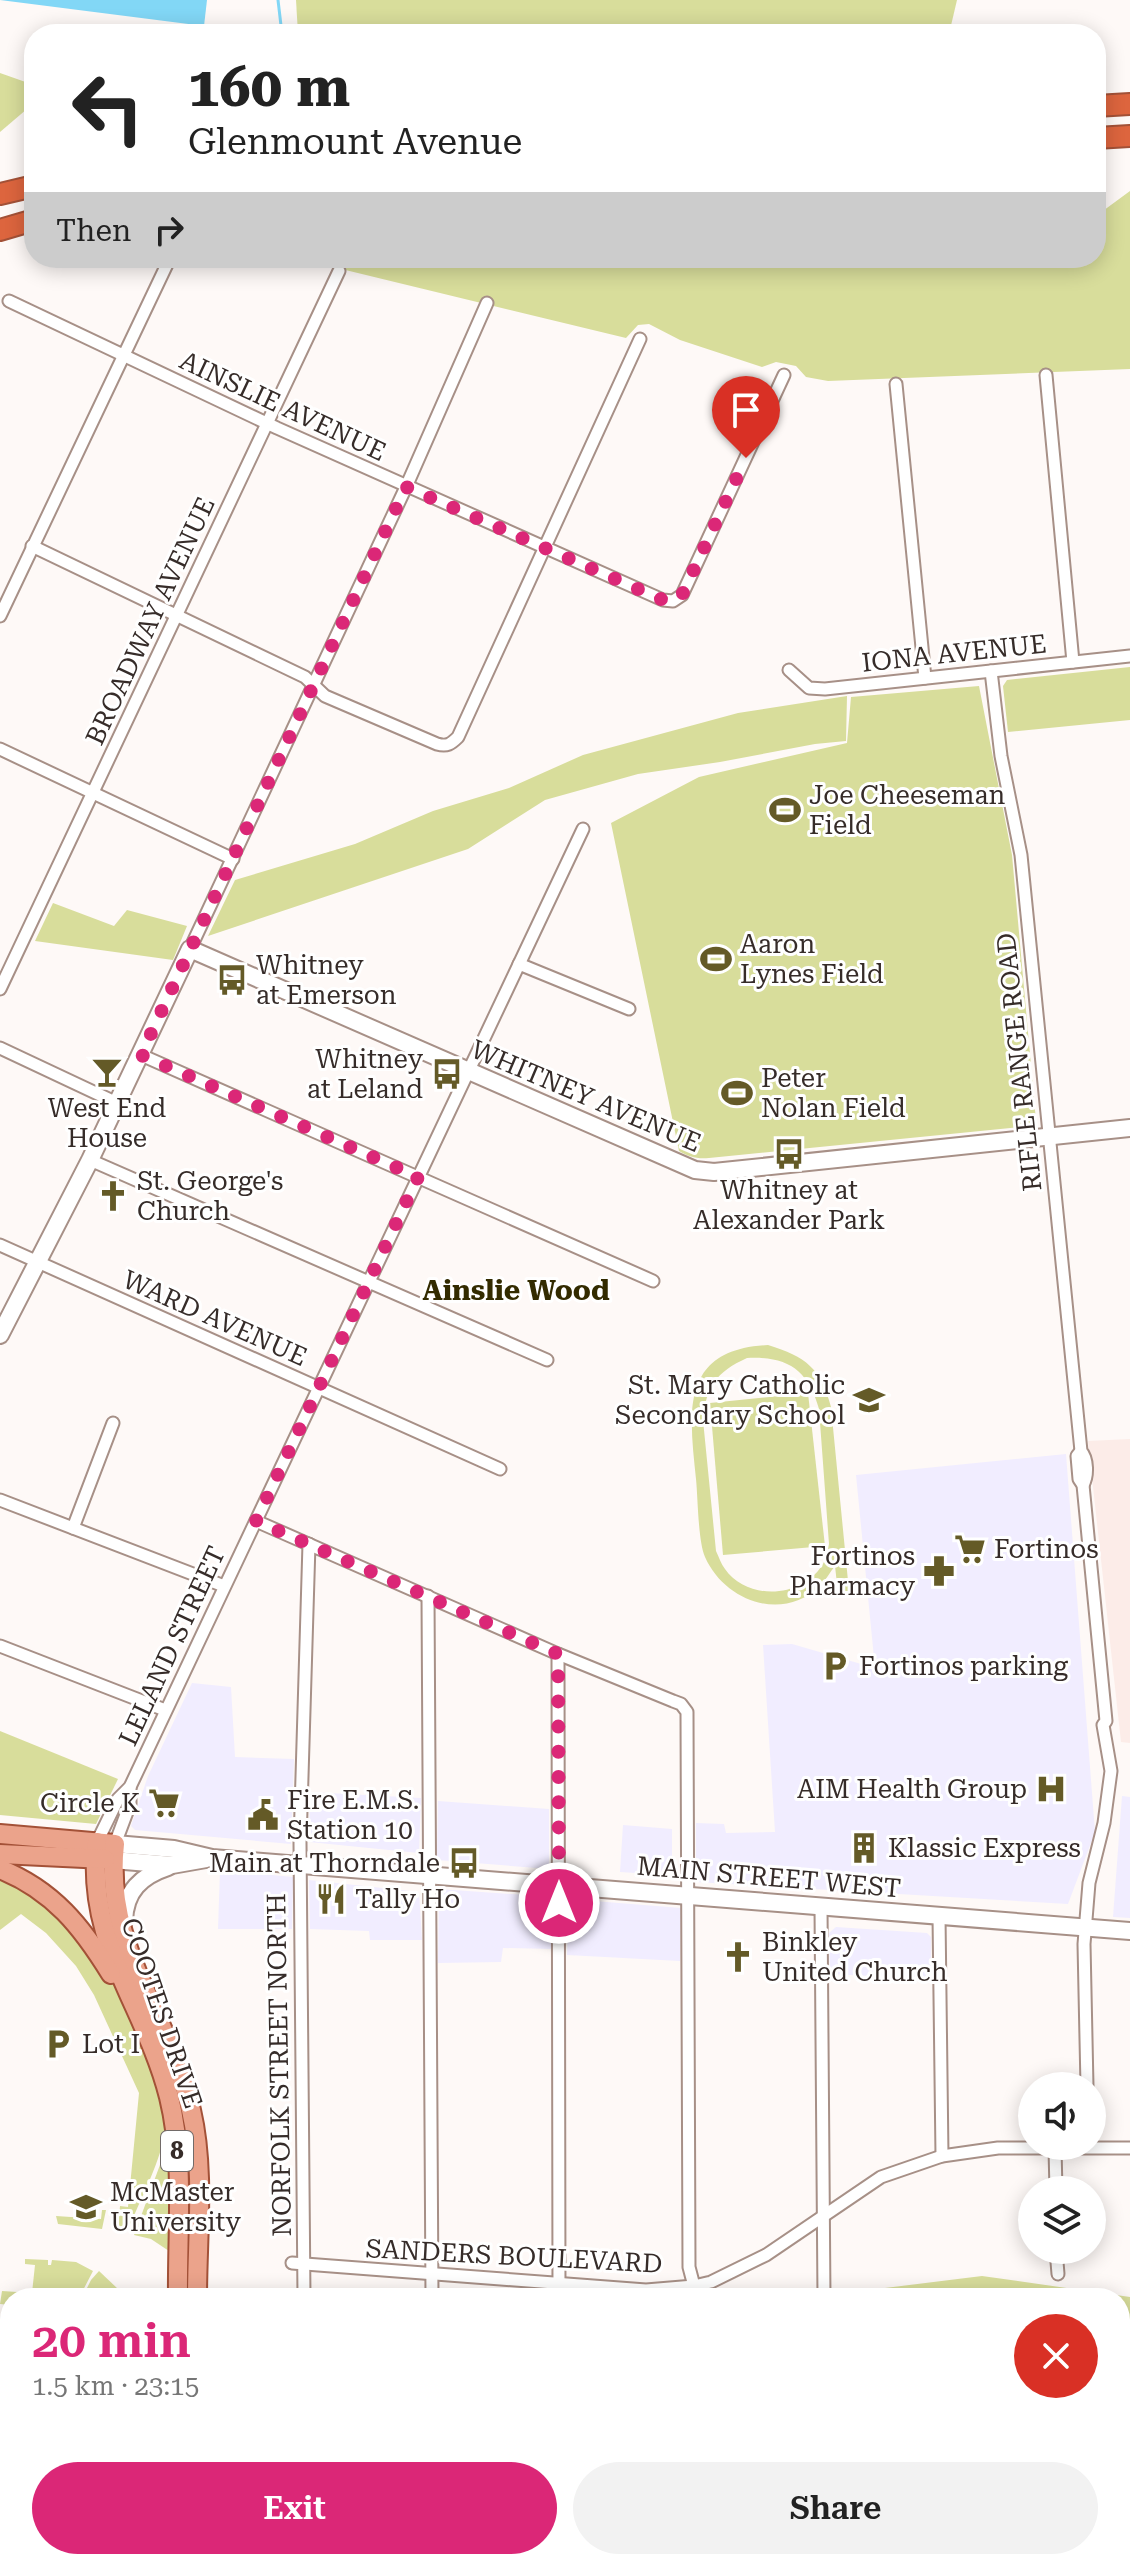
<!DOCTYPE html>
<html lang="en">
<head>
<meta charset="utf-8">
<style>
  :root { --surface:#fff; --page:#f2f2f2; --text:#222; --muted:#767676; --accent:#db2777 }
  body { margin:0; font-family:"Roboto Serif",serif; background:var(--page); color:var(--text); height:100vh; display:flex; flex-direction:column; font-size:30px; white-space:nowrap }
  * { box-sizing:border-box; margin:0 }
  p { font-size:26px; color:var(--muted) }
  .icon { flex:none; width:44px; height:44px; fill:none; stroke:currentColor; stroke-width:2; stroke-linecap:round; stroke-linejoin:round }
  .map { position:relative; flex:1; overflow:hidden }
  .panel { position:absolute; left:0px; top:2288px; width:1130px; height:282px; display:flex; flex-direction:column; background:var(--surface); border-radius:32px 32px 0 0; box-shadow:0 4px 20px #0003 }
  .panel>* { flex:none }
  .banner { position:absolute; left:24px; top:24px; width:1082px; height:244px; border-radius:32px; box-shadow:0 4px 20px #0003; background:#fff; color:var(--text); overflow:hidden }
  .controls { position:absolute; left:1018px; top:2072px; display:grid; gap:16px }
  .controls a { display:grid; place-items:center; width:88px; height:88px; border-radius:50%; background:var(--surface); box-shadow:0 4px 20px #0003; font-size:40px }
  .pin { position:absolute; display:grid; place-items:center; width:68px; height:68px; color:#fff; margin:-82px -34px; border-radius:50% 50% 50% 0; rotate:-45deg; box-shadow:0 0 8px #0007 }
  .pin .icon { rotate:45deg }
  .me { position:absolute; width:88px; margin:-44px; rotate:0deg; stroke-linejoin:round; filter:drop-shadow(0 0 6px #0008) }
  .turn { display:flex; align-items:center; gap:28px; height:168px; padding:0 32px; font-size:36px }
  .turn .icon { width:104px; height:104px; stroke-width:2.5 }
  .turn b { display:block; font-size:56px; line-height:68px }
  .then { display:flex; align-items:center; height:76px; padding:0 32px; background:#0003; gap:16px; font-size:30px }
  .round { display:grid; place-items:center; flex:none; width:84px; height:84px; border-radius:42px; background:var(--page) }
  .summary { display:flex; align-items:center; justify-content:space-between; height:136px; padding:0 32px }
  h1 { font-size:48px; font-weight:600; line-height:60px; color:var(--accent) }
  .action { display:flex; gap:16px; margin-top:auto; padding:16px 32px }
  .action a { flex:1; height:92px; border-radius:48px; background:var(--accent); color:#fff; font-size:32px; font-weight:600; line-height:92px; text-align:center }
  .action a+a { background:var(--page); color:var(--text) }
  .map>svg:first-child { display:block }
  .commercial { fill:#f1edff }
  .industrial { fill:#fcece8 }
  .green { fill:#d8dd9b; fill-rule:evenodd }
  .water { fill:#82d7f6 }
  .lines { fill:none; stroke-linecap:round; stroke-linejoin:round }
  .stream { stroke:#82d7f6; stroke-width:3 }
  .street-casing { stroke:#a79087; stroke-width:15 }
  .secondary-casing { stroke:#a79087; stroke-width:20 }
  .primary-casing { stroke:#a35137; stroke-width:22 }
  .highway-casing { stroke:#a35137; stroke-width:24 }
  .street { stroke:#fff; stroke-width:11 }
  .secondary { stroke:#fff; stroke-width:16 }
  .primary { stroke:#eba38b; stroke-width:18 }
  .highway { stroke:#dd653e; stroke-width:20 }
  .route { stroke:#db2777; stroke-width:14; stroke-dasharray:0 25.2 }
  .labels { text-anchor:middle; stroke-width:6; stroke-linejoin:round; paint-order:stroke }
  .shield { fill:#fff; stroke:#726b69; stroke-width:2 }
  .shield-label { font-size:24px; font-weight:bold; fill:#362c29 }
  .street-label { font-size:26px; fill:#362c29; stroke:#fff }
  .poi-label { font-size:26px; fill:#362c29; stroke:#fff; text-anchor:start }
  .neighbourhood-label { font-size:28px; font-weight:bold; fill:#332b00; stroke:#fff }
</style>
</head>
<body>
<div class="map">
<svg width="1130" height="2569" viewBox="0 0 1130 2569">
  <rect width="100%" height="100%" fill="#fef9f7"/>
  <g class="commercial">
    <path d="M 1066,1454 L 1095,1832 L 1068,1904 L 696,1882 L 696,1823 L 724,1824 L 726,1833 L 775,1832 L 763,1645 L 792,1644 L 875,1668 L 856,1475 Z"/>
    <path d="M 192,1683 L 231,1687 L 235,1757 L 294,1759 L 291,1844 L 135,1830 L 131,1826 L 148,1776 Z"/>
    <path d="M 310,1792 L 421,1798 L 419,1853 L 309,1842 Z"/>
    <path d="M 1122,1796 L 1130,1797 L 1130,1918 L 1113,1917 Z"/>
    <path d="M 438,1801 L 549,1809 L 549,1869 L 437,1860 Z"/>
    <path d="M 623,1825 L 672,1829 L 672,1869 L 665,1868 L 664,1875 L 620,1872 Z"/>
    <path d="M 220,1870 L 293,1877 L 292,1929 L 218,1929 Z"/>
    <path d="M 309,1880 L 419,1892 L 422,1940 L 370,1940 L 369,1931 L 310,1929 Z"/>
    <path d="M 439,1889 L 553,1897 L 553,1949 L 503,1948 L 501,1962 L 438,1963 Z"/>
    <path d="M 569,1899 L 681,1908 L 680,1961 L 567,1955 Z"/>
    <path d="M 836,1927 L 927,1933 L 931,1937 L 931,1979 L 830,1974 L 829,1933 Z"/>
  </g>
  <path class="industrial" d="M 1130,1439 L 1130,1743 L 1121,1742 L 1088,1441 Z"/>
  <g class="green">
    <path d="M 296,0 L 957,0 L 949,34 L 298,34 Z"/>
    <path d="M 0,73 L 34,85 L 34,103 L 0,132 Z"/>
    <path d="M 1130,191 L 1130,369 L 828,381 L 806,377 L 796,366 L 776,362 L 762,367 L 680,340 L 649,324 L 638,325 L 626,338 L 296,258 L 1096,258 L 1096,216 Z"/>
    <path d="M 1130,667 L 1130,720 L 1008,732 L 1003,686 L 1007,680 Z"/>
    <path d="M 979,686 L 1012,855 L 1036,1121 L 1031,1126 L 709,1158 C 697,1159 689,1157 679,1151 L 611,823 L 699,777 L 847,743 L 851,697 Z"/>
    <path d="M 847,696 L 846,741 L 815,744 L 720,762 L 638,774 L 545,800 L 468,849 L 208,936 L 235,880 L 355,844 L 433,811 L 509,788 L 583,755 L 738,713 Z"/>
    <path d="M 53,903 L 114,926 L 127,910 L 187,926 L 173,960 L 35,941 Z"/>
    <path d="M 768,1345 C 806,1357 821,1368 831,1407 L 849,1591 L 838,1593 L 835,1566 C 830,1572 826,1580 820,1586 C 783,1622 725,1602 705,1557 C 698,1541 698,1499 696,1479 C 689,1412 680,1349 768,1345 ZM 747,1358 C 788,1356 808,1370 819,1409 L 829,1544 C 828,1549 827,1557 824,1562 C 805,1598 748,1602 725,1569 C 721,1564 719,1557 716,1551 L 703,1420 C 706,1387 716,1372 747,1358 Z"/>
    <path d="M 808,1393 L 825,1546 L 723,1555 L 710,1403 Z"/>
    <path d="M 0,1731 L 118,1779 L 96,1824 L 0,1815 Z"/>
    <path d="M 0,1879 C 26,1889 62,1912 81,1934 C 109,1966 171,2088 165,2130 C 161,2161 143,2193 131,2223 L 125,2228 L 118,2229 L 120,2206 L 128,2207 L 139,2093 L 94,1995 L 76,1966 L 46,1933 L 21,1914 L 0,1930 Z"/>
    <path d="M 168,2153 L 171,2155 L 172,2253 L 151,2239 L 134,2235 L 164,2154 Z"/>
    <path d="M 102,2210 L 106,2210 L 102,2229 L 58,2224 L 56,2216 L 101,2219 Z"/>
    <path d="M 25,2259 L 48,2260 L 48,2265 L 51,2265 L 52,2260 L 76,2262 L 93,2271 L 79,2298 L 10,2298 L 10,2305 L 0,2304 L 2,2291 L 32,2293 L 35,2265 L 25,2264 Z"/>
    <path d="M 99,2271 L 118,2289 L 122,2298 L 82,2298 L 91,2280 Z"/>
    <path d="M 982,2276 L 1130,2297 L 1130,2397 L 1120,2405 L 1120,2298 L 884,2298 L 885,2288 Z"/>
    <path d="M 492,2560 L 581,2560 L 580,2569 L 492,2569 Z"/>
    <path d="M 721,2560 L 952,2560 L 944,2569 L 721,2569 Z"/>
  </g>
  <path class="water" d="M 0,0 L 207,0 L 204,26 Z"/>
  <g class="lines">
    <g class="stream">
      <path d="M 278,0 L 282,34"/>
      <path d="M 1120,2428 L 1130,2426"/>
    </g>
    <defs>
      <g id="street">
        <path d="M 9,301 L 277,428 L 663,600 L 673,601 L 682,595 L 784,375"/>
        <path d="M 1046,375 L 1073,662"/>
        <path d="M 896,384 L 925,678"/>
        <path d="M 32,546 L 305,677 L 325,696 L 437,744 C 447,747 451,744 458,737 L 640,339"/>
        <path d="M 0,616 L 170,258"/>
        <path d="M 789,670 L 809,688 L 825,689 L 1130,656"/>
        <path d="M 991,671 L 1001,756 L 1021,855 L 1081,1451 C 1088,1459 1088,1476 1083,1485"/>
        <path d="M 0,749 L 233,859"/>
        <path d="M 190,949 L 406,487 L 487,303"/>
        <path d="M 519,964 L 629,1009"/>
        <path d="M 0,989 L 339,271"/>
        <path d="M 0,1048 L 117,1103"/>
        <path d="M 141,1055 L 653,1281"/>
        <path d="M 90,1160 L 547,1360"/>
        <path d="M 0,1245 L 500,1469"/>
        <path d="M 1081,1451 L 1077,1456 L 1079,1479 L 1083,1485 L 1106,1721 L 1103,1725 L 1111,1771 L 1104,1823 L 1089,1883 L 1084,1944 L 1087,2086"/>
        <path d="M 0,1500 L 224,1586"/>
        <path d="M 256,1521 L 558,1654 L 673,1701 L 681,1704 L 687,1712 L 689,2267 L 694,2286"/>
        <path d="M 73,1528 L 113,1423"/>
        <path d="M 428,1596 L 432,2298"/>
        <path d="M 0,1646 L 165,1710"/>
        <path d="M 558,1654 L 559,2298"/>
        <path d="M 97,1842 L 118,1799 L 130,1787 L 583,829"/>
        <path d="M 115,1844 L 130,1804 L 130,1787"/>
        <path d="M 821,1907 L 824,2298"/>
        <path d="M 939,1916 L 942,2156"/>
        <path d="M 1055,2149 L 1056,2190"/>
        <path d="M 1056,2250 L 1058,2274"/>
        <path d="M 292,2263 L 646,2290 L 694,2286 L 711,2282 L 766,2255 L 881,2177 L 942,2156 L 998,2148 L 1130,2148"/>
        <path d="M 304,2298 L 300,1843 L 309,1544"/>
        <path d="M 306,2560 L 306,2569"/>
        <path d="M 433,2560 L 433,2569"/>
      </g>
      <g id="secondary">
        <path d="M 0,1335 L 90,1160 L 190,949 L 695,1170 L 714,1172 L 1130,1128"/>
        <path d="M 115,1844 L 174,1849 L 212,1858 L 1130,1931"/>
        <path d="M 113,1860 L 172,1865 L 206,1859"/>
        <path d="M 124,1921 C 125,1891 141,1876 168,1867"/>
      </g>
      <g id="primary">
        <path d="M 0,1834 L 115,1844 C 103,1948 170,2015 191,2110 C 205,2170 197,2237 197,2298"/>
        <path d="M 97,1842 C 86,1945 146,2006 169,2097 C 185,2162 177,2232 178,2298"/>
        <path d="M 0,1854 L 105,1859"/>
        <path d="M 0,1869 C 53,1890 82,1927 111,1974"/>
        <path d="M 179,2560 L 179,2569"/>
        <path d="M 205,2560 L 205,2569"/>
        <path d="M 160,2569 L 160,2560"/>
      </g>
      <g id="highway">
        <path d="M 1096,106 L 1130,104"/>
        <path d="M 1096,138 L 1130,136"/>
        <path d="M 0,194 L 34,186"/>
        <path d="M 0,230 L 34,220"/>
      </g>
    </defs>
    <use href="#street" class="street-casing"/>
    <use href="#secondary" class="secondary-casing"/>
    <use href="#primary" class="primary-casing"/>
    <use href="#highway" class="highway-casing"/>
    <use href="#street" class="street"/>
    <use href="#secondary" class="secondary"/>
    <use href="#primary" class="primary"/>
    <use href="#highway" class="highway"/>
  </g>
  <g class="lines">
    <path class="route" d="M 559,1903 L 558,1654 L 256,1521 L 418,1177 L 141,1055 L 406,487 L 663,600 L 673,601 L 682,595 L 746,458"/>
  </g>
  <defs>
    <symbol id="stadium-bare" viewBox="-9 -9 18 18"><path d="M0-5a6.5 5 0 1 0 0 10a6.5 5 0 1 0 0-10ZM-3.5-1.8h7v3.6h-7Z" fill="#645a27" stroke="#fff" stroke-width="2.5" paint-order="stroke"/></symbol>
    <symbol id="bus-bare" viewBox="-9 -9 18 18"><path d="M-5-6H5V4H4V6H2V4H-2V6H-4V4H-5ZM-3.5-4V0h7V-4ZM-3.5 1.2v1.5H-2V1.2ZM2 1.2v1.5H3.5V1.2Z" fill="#645a27" stroke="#fff" stroke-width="2.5" paint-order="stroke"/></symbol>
    <symbol id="bar-bare" viewBox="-9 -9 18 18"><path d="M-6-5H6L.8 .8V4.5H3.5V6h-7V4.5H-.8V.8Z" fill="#645a27" stroke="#fff" stroke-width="2.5" paint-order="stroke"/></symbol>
    <symbol id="church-bare" viewBox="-9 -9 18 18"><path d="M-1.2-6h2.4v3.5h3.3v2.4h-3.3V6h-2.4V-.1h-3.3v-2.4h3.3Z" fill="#645a27" stroke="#fff" stroke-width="2.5" paint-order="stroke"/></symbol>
    <symbol id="school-bare" viewBox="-9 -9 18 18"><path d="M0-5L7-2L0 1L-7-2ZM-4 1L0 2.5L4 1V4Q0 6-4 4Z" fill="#645a27" stroke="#fff" stroke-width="2.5" paint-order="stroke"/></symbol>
    <symbol id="supermarket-bare" viewBox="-9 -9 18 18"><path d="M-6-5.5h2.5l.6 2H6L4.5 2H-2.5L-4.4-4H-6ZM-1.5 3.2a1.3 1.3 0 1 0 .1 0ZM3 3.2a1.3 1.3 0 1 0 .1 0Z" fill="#645a27" stroke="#fff" stroke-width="2.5" paint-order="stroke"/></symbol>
    <symbol id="pharmacy-bare" viewBox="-9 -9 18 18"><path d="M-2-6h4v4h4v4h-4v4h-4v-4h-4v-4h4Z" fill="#645a27" stroke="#fff" stroke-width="2.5" paint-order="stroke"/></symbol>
    <symbol id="parking-bare" viewBox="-9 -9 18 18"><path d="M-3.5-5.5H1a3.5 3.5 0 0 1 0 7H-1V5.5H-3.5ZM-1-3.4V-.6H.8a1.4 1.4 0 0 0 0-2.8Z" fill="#645a27" stroke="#fff" stroke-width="2.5" paint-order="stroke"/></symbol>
    <symbol id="hospital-bare" viewBox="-9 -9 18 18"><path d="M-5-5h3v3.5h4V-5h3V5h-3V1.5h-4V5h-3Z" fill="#645a27" stroke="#fff" stroke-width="2.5" paint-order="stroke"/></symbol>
    <symbol id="civic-bare" viewBox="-9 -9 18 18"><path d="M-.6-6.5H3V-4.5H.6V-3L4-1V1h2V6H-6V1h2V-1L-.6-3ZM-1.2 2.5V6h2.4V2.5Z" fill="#645a27" stroke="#fff" stroke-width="2.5" paint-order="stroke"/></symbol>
    <symbol id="building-bare" viewBox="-9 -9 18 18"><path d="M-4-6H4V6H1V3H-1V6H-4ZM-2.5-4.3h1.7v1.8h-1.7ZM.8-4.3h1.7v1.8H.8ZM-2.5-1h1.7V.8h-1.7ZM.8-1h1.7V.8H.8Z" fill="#645a27" stroke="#fff" stroke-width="2.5" paint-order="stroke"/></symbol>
    <symbol id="restaurant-bare" viewBox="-9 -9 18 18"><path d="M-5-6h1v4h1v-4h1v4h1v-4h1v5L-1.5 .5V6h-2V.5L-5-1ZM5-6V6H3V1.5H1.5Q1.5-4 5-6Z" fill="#645a27" stroke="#fff" stroke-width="2.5" paint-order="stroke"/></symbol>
    <symbol id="university-bare" viewBox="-9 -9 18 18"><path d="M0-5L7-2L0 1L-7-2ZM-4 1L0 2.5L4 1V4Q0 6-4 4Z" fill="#645a27" stroke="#fff" stroke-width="2.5" paint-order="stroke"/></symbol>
  </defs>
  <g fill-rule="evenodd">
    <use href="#stadium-bare" x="763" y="788" width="44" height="44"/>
    <use href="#stadium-bare" x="694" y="937" width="44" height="44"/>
    <use href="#bus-bare" x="210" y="958" width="44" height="44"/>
    <use href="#bar-bare" x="85" y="1050" width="44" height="44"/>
    <use href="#bus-bare" x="425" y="1052" width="44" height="44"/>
    <use href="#stadium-bare" x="715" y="1071" width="44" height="44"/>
    <use href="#bus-bare" x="767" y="1132" width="44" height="44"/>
    <use href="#church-bare" x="91" y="1174" width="44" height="44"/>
    <use href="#school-bare" x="847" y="1378" width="44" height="44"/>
    <use href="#supermarket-bare" x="948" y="1527" width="44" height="44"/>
    <use href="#pharmacy-bare" x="917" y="1549" width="44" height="44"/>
    <use href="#parking-bare" x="813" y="1644" width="44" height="44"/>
    <use href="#hospital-bare" x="1029" y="1767" width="44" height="44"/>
    <use href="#supermarket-bare" x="142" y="1781" width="44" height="44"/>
    <use href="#civic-bare" x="241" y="1793" width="44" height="44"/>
    <use href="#building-bare" x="842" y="1826" width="44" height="44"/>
    <use href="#bus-bare" x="442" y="1841" width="44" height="44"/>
    <use href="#restaurant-bare" x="309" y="1877" width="44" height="44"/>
    <use href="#church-bare" x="716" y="1935" width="44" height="44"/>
    <use href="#parking-bare" x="36" y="2022" width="44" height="44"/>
    <use href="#university-bare" x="64" y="2185" width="44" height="44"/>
  </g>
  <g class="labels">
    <rect class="shield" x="161" y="2131" width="32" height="40" rx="6"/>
    <g class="shield-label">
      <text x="177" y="2159">8</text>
    </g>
    <g class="street-label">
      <text transform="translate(283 406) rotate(25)" y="9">AINSLIE AVENUE</text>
      <text transform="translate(150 621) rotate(-65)" y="9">BROADWAY AVENUE</text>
      <text transform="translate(954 653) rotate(-6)" y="9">IONA AVENUE</text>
      <text transform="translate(1019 1062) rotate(-96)" y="9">RIFLE RANGE ROAD</text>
      <text transform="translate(586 1096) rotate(23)" y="9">WHITNEY AVENUE</text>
      <text transform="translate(215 1318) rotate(24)" y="9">WARD AVENUE</text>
      <text transform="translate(172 1646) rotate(-65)" y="9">LELAND STREET</text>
      <text transform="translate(769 1877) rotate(5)" y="9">MAIN STREET WEST</text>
      <text transform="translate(162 2013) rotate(71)" y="9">COOTES DRIVE</text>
      <text transform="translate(279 2065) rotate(-91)" y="9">NORFOLK STREET NORTH</text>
      <text transform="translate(514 2256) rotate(3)" y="9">SANDERS BOULEVARD</text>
    </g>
    <g class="poi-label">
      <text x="809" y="804">Joe Cheeseman<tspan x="809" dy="30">Field</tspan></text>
      <text x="740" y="953">Aaron<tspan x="740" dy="30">Lynes Field</tspan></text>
      <text x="256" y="974">Whitney<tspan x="256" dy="30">at Emerson</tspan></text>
      <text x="423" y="1068" text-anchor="end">Whitney<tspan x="423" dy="30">at Leland</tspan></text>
      <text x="761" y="1087">Peter<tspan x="761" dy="30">Nolan Field</tspan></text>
      <text x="107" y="1117" text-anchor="middle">West End<tspan x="107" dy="30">House</tspan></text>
      <text x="137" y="1190">St. George's<tspan x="137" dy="30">Church</tspan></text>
      <text x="789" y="1199" text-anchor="middle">Whitney at<tspan x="789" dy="30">Alexander Park</tspan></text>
      <text x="845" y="1394" text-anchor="end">St. Mary Catholic<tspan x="845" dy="30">Secondary School</tspan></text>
      <text x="994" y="1558">Fortinos</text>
      <text x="915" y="1565" text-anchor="end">Fortinos<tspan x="915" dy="30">Pharmacy</tspan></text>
      <text x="859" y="1675">Fortinos parking</text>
      <text x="1027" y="1798" text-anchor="end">AIM Health Group</text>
      <text x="287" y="1809">Fire E.M.S.<tspan x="287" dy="30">Station 10</tspan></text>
      <text x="140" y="1812" text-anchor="end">Circle K</text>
      <text x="888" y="1857">Klassic Express</text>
      <text x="440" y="1872" text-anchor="end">Main at Thorndale</text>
      <text x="355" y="1908">Tally Ho</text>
      <text x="762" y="1951">Binkley<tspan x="762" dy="30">United Church</tspan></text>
      <text x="82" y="2053">Lot I</text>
      <text x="110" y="2201">McMaster<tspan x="110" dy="30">University</tspan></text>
    </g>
    <g class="neighbourhood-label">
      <text x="516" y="1300">Ainslie Wood</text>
    </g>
  </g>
</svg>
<div class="controls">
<a><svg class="icon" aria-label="sound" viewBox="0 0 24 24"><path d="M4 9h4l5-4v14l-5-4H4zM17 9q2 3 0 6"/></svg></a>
<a><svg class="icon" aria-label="layers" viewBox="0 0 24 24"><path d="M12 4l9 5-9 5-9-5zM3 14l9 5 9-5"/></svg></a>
</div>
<div class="pin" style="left:746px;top:458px;background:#d93025"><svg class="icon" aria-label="arrive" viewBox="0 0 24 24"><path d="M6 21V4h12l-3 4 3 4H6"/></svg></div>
<svg class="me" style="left:559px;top:1903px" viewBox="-20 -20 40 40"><circle r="17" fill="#db2777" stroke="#fff" stroke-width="3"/><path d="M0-11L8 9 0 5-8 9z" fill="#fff"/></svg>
<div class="banner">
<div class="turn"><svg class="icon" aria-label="left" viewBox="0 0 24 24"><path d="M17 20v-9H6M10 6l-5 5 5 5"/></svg><div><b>160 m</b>Glenmount Avenue</div></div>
<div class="then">Then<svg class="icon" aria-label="right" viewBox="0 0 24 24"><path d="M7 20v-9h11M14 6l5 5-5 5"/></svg></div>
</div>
<section class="panel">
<div class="summary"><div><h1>20 min</h1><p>1.5 km · 23:15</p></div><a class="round" style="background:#d93025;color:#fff"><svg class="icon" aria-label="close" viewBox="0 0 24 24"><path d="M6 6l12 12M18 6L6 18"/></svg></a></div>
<div class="action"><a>Exit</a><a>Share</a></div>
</section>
</div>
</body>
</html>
